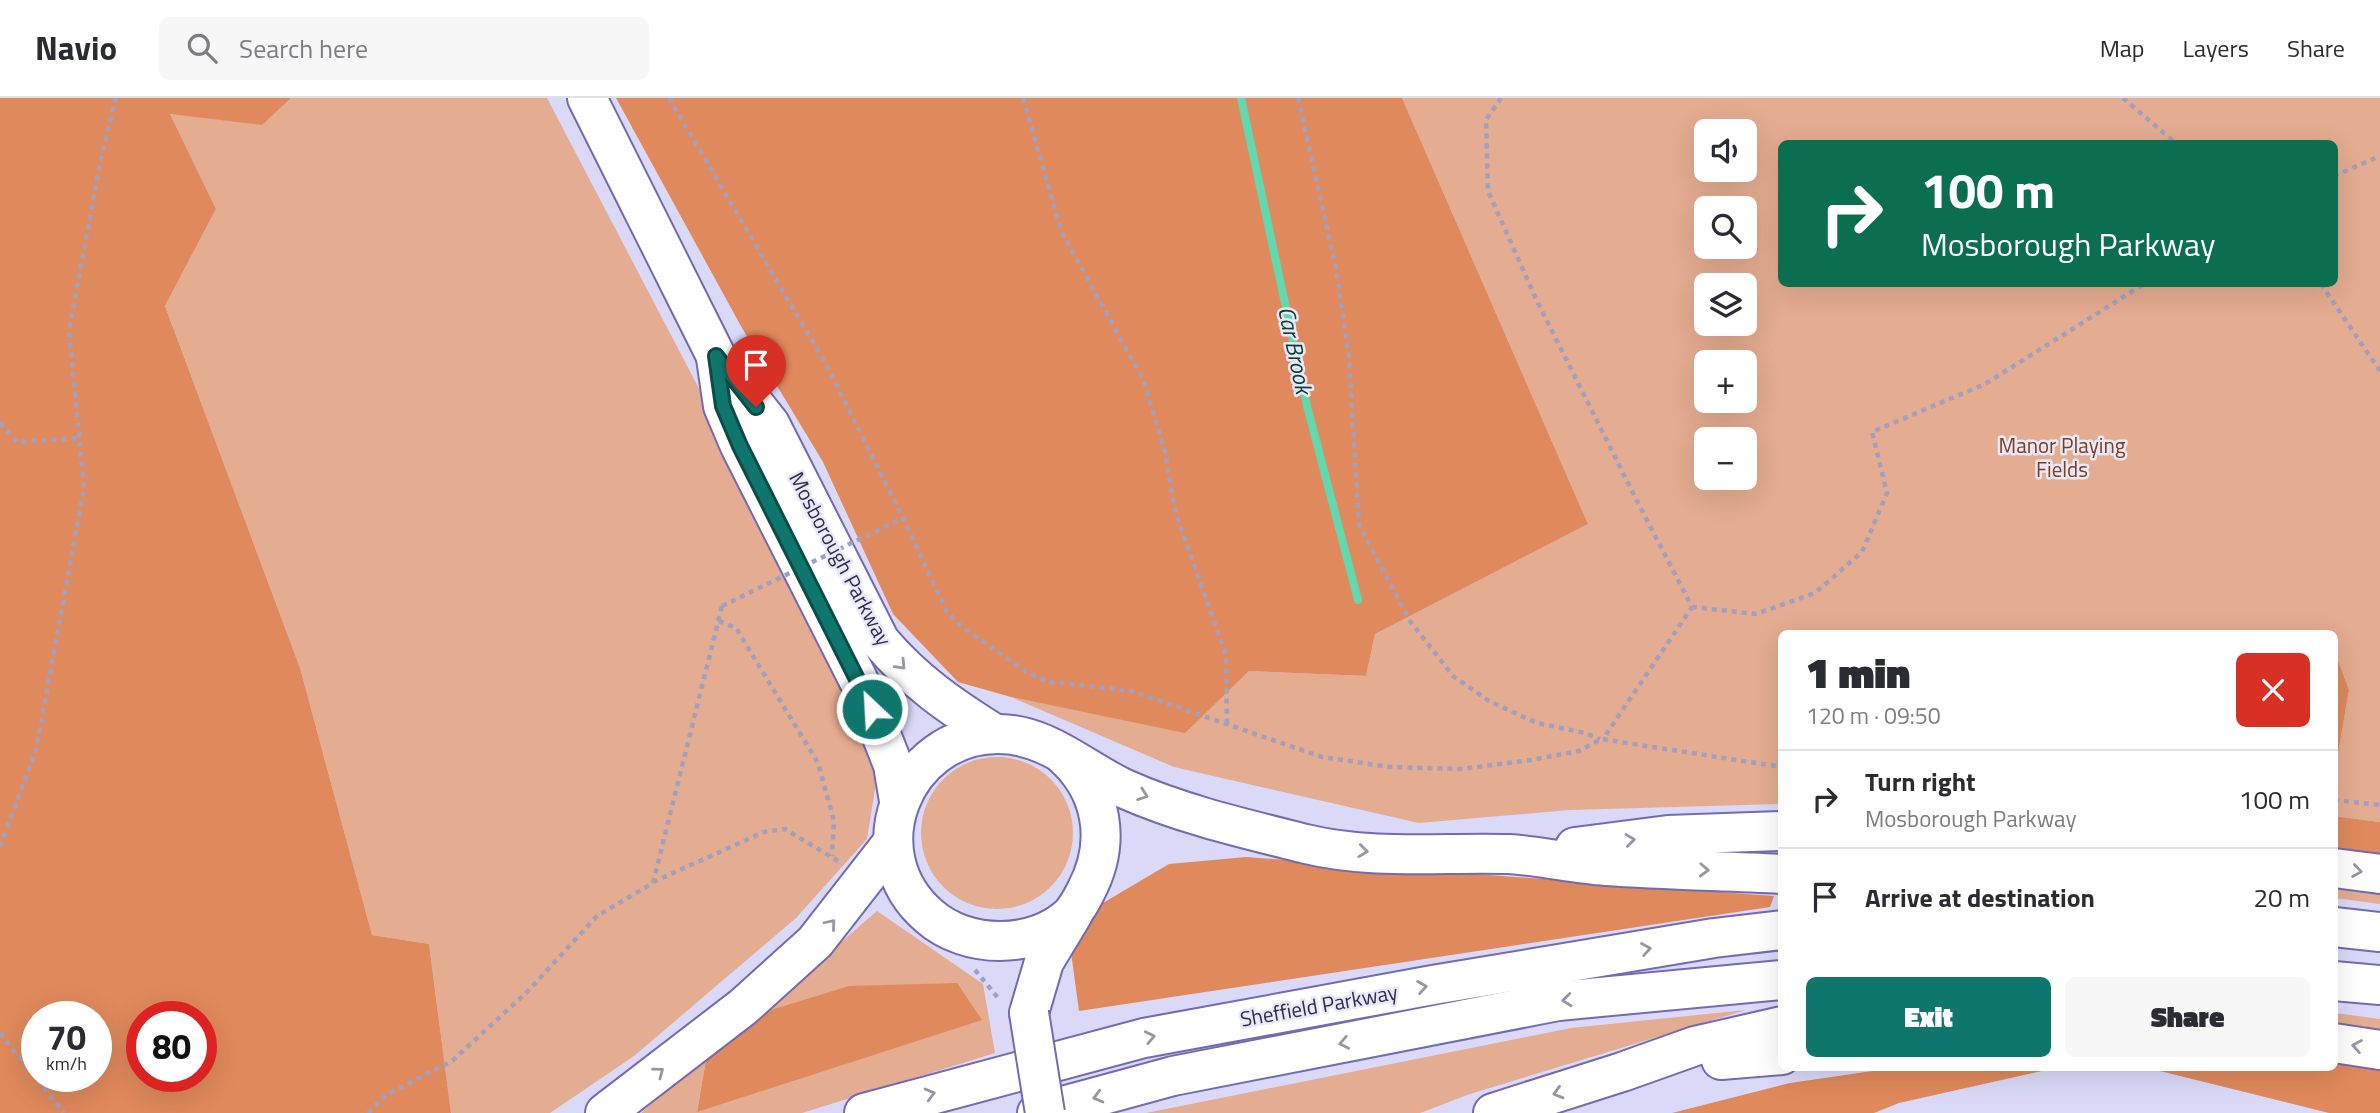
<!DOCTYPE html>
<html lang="en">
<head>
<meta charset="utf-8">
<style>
  :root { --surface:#fff; --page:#f7f7f7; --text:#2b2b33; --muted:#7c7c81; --line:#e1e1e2; --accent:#0f766e }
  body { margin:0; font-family:"Titillium Web",sans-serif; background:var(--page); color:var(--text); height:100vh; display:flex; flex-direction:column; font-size:26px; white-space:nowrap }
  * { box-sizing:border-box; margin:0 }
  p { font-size:23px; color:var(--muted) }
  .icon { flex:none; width:38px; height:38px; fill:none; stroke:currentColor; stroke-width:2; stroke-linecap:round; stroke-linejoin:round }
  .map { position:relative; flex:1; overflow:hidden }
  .drawer { position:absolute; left:1778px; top:532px; width:560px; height:441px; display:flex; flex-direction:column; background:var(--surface); border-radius:10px; box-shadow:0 7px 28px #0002 }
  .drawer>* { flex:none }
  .guide { position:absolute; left:1778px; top:42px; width:560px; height:147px; border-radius:10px; box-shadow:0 7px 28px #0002; background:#0b6e4f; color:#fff; overflow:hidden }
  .tools { position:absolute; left:1694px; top:21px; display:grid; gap:14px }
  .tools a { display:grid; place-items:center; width:63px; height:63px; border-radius:10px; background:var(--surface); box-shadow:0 7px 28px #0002; font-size:35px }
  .speed { position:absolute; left:21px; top:903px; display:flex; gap:14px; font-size:35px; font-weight:700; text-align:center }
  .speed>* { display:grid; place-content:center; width:91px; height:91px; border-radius:50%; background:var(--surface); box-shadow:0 7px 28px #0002; line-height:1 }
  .speed small { font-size:18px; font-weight:400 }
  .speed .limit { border:10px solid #d22; background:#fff; color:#111 }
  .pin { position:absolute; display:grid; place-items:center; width:60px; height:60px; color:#fff; margin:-72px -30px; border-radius:50% 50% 50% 0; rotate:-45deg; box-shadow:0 0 7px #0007 }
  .pin .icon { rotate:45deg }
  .me { position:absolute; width:77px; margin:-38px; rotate:335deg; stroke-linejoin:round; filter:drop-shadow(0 0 5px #0008) }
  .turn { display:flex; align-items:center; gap:24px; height:147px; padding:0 28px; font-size:32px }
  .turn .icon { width:91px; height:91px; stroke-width:2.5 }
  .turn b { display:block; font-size:49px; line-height:60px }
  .round { display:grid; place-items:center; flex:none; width:74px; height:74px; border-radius:10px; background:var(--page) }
  .headline { display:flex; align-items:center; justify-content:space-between; height:119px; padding:0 28px }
  h1 { font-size:42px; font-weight:800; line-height:52px }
  .action { display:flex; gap:14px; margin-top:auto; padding:14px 28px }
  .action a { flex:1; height:80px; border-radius:10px; background:var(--accent); color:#fff; font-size:28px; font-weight:800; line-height:80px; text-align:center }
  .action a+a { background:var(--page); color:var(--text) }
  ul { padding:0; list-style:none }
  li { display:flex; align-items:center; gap:21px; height:98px; padding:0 28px; border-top:2px solid var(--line) }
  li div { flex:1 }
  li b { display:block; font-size:26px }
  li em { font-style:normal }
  header { display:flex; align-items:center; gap:42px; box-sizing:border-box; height:98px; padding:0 35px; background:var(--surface); border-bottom:2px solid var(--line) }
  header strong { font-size:33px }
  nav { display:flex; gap:38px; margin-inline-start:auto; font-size:24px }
  .search { width:490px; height:63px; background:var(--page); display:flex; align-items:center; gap:18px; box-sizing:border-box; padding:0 24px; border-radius:10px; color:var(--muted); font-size:26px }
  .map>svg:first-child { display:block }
  .green { fill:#e4ac90; fill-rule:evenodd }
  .forest { fill:#e0895c; fill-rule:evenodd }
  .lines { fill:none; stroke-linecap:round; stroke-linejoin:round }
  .stream { stroke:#62d8af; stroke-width:8 }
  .highway-casing { stroke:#726bb0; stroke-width:42 }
  .path { stroke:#a2a0bf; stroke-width:4.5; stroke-dasharray:5 5; stroke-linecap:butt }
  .highway { stroke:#fff; stroke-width:38 }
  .highway-bridge-casing { stroke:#726bb0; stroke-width:42; stroke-linecap:butt }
  .path-bridge { stroke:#a2a0bf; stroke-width:4.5; stroke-dasharray:5 5; stroke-linecap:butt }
  .highway-bridge { stroke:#fff; stroke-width:38 }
  .oneway { stroke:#9796a4 }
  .route-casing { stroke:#0a4d48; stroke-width:18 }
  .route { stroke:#0f766e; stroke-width:12 }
  .labels { text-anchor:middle; stroke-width:5; stroke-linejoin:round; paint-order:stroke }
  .park-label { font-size:21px; fill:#793f1f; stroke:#e9e8f8 }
  .street-label { font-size:21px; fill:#2f2c4a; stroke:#e9e8f8 }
  .water-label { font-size:23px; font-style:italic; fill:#0b4030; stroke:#e9e8f8 }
</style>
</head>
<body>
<header>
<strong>Navio</strong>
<div class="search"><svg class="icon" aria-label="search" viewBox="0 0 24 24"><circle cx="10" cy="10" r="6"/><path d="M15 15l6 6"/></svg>Search here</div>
<nav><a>Map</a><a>Layers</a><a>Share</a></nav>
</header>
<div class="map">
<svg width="2380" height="1015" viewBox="0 0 2380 1015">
  <rect width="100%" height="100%" fill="#dad9f8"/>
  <g class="green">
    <path d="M 291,0 L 547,0 L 774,434 L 849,589 L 876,685 L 867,741 L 796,820 L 634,958 L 550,1015 L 451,1015 L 429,846 L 372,837 L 300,570 L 165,208 L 216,111 L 170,16 L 262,26 Z"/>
    <path d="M 1402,0 L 2380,0 L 2380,724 L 2335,718 L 2335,673 L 2349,592 L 2335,554 L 2334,536 L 1782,536 L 1781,706 L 1569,712 L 1419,725 L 1174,669 L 1011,599 L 1185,634 L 1249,573 L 1366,578 L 1375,536 L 1588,426 ZM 1706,33 L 1745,33 L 1745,72 L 1706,72 ZM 1782,46 L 2334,46 L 2334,186 L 1782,186 ZM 1706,110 L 1745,110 L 1745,149 L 1706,149 ZM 1706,187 L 1745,187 L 1745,226 L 1706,226 ZM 1706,264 L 1745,264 L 1745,303 L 1706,303 ZM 1706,341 L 1745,341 L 1745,380 L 1706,380 Z"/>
    <circle cx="997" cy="735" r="76"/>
    <path d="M 2335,787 L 2380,793 L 2380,806 L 2335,800 Z"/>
    <path d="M 877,813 L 983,886 L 995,955 L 802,1015 L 641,1015 L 707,956 L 697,1013 L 758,916 Z"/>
    <path d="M 1746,912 L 1470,996 L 1420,1015 L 1146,1015 L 1571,930 Z"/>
    <path d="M 2335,915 L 2380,921 L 2380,936 L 2335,931 Z"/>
  </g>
  <g class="forest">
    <path d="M 0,0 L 291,0 L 262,27 L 170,16 L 216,111 L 165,208 L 300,570 L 372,837 L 429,846 L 451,1015 L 0,1015 ZM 37,919 L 96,919 L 96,978 L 37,978 ZM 142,919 L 201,919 L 201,978 L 142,978 Z"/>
    <path d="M 616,0 L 1402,0 L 1588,426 L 1375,536 L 1366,578 L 1249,573 L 1185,635 L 1011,599 L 958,584 L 893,516 L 823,364 L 742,230 Z"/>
    <path d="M 2335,554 L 2349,592 L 2335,673 Z"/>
    <path d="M 2334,718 L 2380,724 L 2380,758 L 2335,750 Z"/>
    <path d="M 1246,759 L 1774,798 L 1770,809 L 1079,913 L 1071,854 L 1103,805 L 1169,766 Z"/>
    <path d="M 957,885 L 982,922 L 697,1014 L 707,956 L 758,916 L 849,888 Z"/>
    <path d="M 2335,962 L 2380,969 L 2380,1015 L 2329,1015 L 2160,973 L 2042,973 L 1899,1005 L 1874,1015 L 1672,1015 L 1790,985 L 1893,970 L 2334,970 Z"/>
  </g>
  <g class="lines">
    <path class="stream" d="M 1241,0 L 1307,308 L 1358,502"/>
    <defs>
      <g id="highway">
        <path d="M 587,0 L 716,258 L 770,326 L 880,543 C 914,583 950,608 995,636"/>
        <path d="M 716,260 L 723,308 L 740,348 L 864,593 L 893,667 L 899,703"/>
        <path d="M 1061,655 C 1103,691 1112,744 1086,793 C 1082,801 1077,810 1071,817 C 1034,852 966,851 929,818 C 856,755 903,637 997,636 C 1046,635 1083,672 1125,691 C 1181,716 1246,731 1306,746 C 1372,762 1441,754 1509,756 C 1541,758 1574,766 1606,768 C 1664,772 1723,773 1782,776"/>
        <path d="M 1575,749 L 1668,737 L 1782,733"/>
        <path d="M 2334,770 L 2380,776"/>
        <path d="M 2334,829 L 2380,834"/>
        <path d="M 2334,883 L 2380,887"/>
        <path d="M 1029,915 L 1044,864 L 1073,816"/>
        <path d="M 2334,945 L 2380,952"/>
        <path d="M 1721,962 L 1782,957"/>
        <path d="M 605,1015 L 743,909 L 815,844 L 893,744"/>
        <path d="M 864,1015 L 1144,940 L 1433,887 L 1714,840 L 1782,832"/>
        <path d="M 1037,1015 L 1173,978 L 1558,903 L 1782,882"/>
        <path d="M 1493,1015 L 1622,974 L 1695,948 L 1782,928"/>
      </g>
    </defs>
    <use href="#highway" class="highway-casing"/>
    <g class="path">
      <path d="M 669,0 L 827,268 L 903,420 L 947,514 L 961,528 L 1029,576 L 1051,584 L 1131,593 L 1322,659 L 1390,669 L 1461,671 L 1531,662 L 1579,653 L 1601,641 L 1782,669"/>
      <path d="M 1023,0 L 1062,135 L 1144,283 L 1165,354 L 1175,413 L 1226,557 L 1227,627"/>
      <path d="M 1298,0 L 1336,170 L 1349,260 L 1359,427 L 1410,523 L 1453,578 L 1489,603 L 1537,625 L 1585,635 L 1600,641"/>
      <path d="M 1501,0 L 1486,22 L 1488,93 L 1536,201 L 1637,403 L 1692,509 L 1603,641"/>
      <path d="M 2123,0 L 2177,46"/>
      <path d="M 2334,78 L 2380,58"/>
      <path d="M 2321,186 L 2380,273"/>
      <path d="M 0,325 L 17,344 L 79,340"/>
      <path d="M 1692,509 L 1756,516 L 1815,495 L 1862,454 L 1887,395 L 1872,334 L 1985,286 L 2144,186"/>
      <path d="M 719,523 L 736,530 L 818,665 L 834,723 L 832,758"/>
      <path d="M 2334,702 L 2380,707"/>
      <path d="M 0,748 L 36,652 L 84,390 L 69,232 L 101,60 L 116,0"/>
      <path d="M 653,784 L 764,734 L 785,731 L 838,763"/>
      <path d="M 975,872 L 999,901"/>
      <path d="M 0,935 L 64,1015"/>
      <path d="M 368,1015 L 386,997 L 452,963 L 527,894 L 597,818 L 653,785 L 722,508"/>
    </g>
    <use href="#highway" class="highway"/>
    <defs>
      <path id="highway-bridge" d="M 1029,915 L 1045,1015"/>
    </defs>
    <use href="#highway-bridge" class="highway-bridge-casing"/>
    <path class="path-bridge" d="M 722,508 L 903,420"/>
    <use href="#highway-bridge" class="highway-bridge"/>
  </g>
  <defs><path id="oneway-chevron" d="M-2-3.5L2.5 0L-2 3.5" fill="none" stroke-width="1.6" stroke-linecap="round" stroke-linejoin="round" transform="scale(1.75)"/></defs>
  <g class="oneway">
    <use href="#oneway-chevron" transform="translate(901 567) rotate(46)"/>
    <use href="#oneway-chevron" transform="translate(1143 697) rotate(20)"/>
    <use href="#oneway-chevron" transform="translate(1630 742) rotate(-7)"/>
    <use href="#oneway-chevron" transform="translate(1363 753) rotate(7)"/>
    <use href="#oneway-chevron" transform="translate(1704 772) rotate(2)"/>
    <use href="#oneway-chevron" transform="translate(2357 773) rotate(8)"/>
    <use href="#oneway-chevron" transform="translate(831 826) rotate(-50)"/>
    <use href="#oneway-chevron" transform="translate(1646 851) rotate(-10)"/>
    <use href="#oneway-chevron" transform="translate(1422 889) rotate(-10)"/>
    <use href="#oneway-chevron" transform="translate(1567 902) rotate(174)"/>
    <use href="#oneway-chevron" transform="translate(1150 939) rotate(-12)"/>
    <use href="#oneway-chevron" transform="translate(1344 945) rotate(169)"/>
    <use href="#oneway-chevron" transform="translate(2357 948) rotate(-170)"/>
    <use href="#oneway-chevron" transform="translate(659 974) rotate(-37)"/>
    <use href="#oneway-chevron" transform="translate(1558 995) rotate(163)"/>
    <use href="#oneway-chevron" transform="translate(930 996) rotate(-15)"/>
    <use href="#oneway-chevron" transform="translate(1098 999) rotate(165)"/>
  </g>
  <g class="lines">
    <defs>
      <path id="route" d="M 756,309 L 716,258 L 723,308 L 740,348 L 872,611"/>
    </defs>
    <use href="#route" class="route-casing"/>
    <use href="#route" class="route"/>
  </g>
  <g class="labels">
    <g class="park-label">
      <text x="2062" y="355">Manor Playing<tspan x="2062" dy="24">Fields</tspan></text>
    </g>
    <g class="street-label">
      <text transform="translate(840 461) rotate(62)" y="7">Mosborough Parkway</text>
      <text transform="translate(1319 908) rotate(-10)" y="7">Sheffield Parkway</text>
    </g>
    <g class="water-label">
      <text transform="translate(1295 252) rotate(78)" y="8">Car Brook</text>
    </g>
  </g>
</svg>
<div class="tools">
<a><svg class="icon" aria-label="sound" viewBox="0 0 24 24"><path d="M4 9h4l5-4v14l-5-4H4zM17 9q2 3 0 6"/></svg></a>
<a><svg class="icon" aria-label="search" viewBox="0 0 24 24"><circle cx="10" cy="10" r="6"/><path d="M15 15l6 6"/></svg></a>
<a><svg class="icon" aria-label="layers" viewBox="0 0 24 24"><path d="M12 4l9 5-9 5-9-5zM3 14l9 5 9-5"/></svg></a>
<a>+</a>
<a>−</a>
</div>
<div class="speed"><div>70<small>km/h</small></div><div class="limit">80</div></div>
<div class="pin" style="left:756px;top:309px;background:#d93025"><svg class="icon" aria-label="arrive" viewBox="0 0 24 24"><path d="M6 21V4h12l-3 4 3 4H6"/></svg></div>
<svg class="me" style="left:872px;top:611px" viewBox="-20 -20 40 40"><circle r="17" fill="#0f766e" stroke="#fff" stroke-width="3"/><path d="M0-11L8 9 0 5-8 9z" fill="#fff"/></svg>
<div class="guide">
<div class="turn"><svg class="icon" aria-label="right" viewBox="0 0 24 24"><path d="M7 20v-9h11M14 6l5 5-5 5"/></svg><div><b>100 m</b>Mosborough Parkway</div></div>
</div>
<section class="drawer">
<div class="headline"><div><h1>1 min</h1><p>120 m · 09:50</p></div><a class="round" style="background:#d93025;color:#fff"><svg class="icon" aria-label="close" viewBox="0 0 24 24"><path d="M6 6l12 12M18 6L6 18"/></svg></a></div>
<ul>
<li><svg class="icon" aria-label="right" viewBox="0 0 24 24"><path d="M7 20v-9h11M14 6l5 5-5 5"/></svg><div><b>Turn right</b><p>Mosborough Parkway</p></div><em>100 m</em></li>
<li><svg class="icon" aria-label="arrive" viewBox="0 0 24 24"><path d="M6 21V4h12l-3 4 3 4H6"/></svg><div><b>Arrive at destination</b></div><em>20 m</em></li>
</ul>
<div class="action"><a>Exit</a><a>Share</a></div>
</section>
</div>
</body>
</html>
